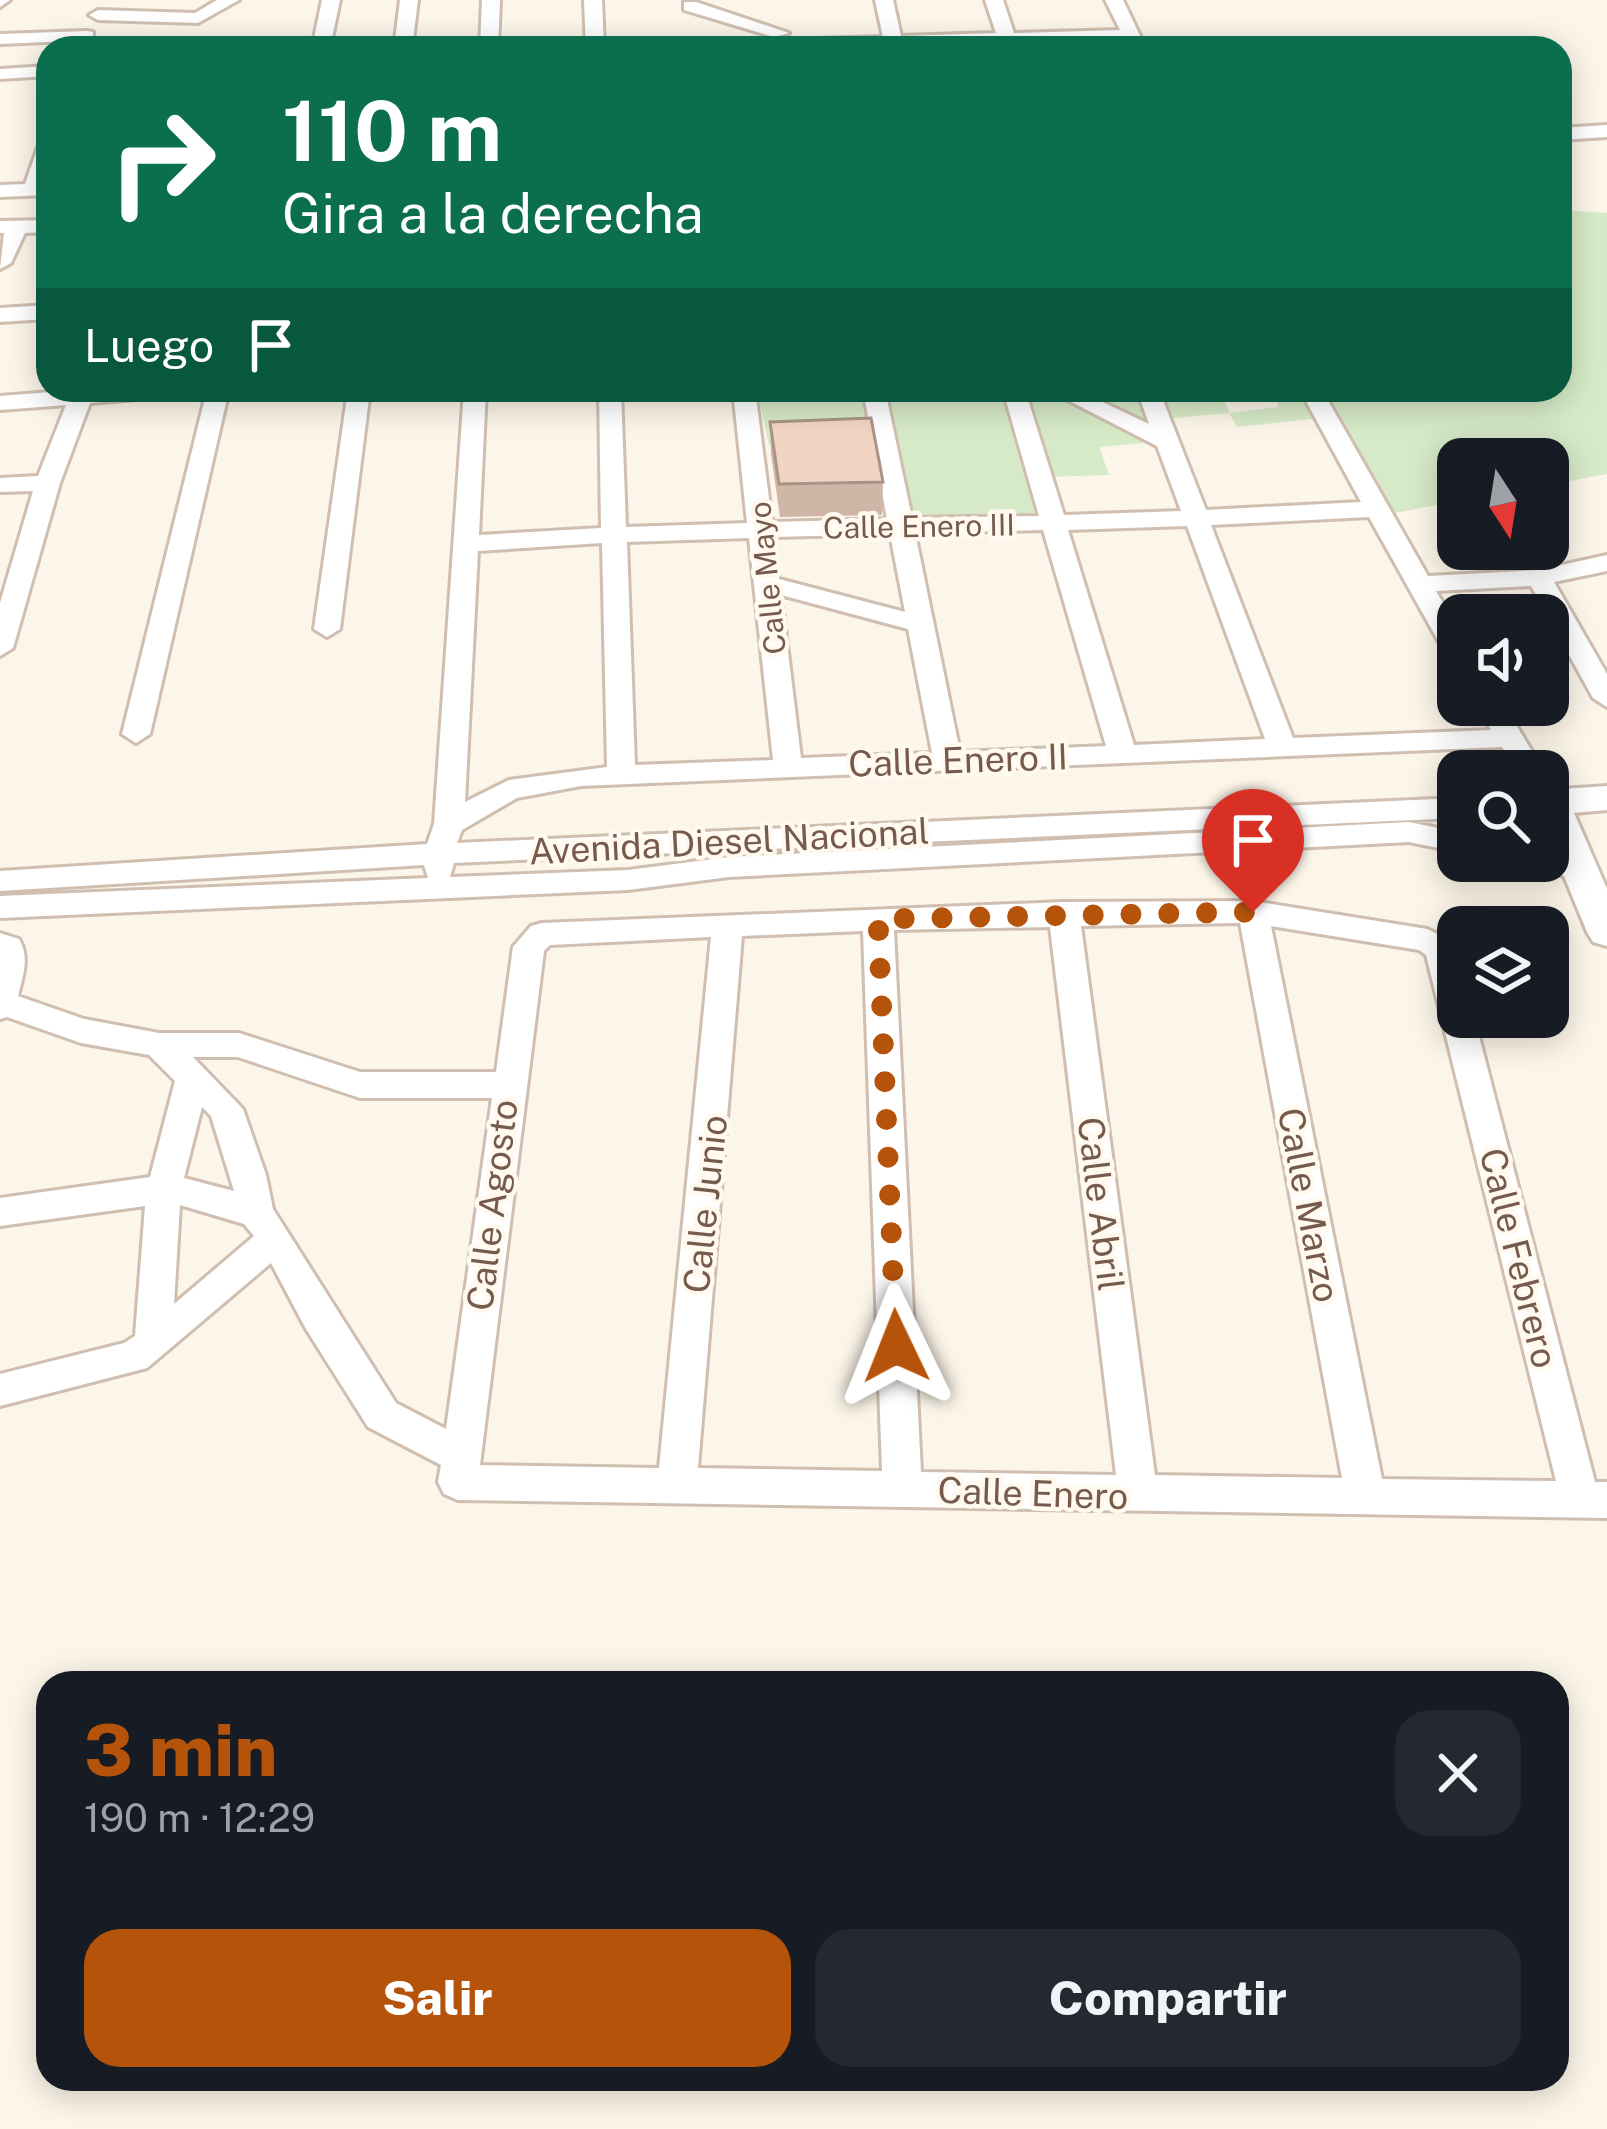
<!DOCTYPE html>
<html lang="es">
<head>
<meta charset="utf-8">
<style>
  :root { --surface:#171b24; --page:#242831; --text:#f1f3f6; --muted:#9ea1a6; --accent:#b45309 }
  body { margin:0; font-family:"Public Sans",sans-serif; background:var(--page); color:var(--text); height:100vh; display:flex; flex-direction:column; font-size:45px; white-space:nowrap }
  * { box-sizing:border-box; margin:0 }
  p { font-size:39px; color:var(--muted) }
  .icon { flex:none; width:66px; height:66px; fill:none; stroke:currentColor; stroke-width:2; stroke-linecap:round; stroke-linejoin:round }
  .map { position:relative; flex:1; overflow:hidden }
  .details { position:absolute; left:36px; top:1671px; width:1533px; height:420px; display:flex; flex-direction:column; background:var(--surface); border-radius:36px; box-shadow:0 6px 30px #0003 }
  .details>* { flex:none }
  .hud { position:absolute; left:36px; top:36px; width:1536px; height:366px; border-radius:36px; box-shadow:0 6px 30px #0003; background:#0b6e4f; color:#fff; overflow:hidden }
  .needle { width:78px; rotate:168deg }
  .tools { position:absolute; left:1437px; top:438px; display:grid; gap:24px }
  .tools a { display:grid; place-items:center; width:132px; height:132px; border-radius:24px; background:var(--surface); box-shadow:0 6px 30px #0003; font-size:60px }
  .pin { position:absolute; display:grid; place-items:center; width:102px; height:102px; color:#fff; margin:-123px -51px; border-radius:50% 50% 50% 0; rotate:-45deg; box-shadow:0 0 12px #0007 }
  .pin .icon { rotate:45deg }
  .me { position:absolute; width:132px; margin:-66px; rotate:358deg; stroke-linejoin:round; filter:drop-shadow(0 0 9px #0008) }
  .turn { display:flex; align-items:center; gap:42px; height:252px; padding:0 48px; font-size:54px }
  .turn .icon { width:156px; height:156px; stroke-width:2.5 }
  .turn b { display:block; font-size:84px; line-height:102px }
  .then { display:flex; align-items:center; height:114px; padding:0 48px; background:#0003; gap:24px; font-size:45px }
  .round { display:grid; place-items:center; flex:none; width:126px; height:126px; border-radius:36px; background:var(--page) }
  .overview { display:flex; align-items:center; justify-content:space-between; height:204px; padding:0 48px }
  h1 { font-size:72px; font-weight:800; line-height:90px; color:var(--accent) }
  .primary-button { display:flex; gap:24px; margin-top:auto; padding:24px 48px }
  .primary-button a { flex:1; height:138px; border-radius:36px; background:var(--accent); color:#fff; font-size:48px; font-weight:800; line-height:138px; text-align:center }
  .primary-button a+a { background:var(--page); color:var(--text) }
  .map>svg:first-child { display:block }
  .green { fill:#d6eac7 }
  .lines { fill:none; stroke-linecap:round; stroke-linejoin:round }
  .minor-casing { stroke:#d0bfb1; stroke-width:6 }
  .tertiary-casing { stroke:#d0bfb1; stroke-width:6 }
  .minor { fill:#fff; fill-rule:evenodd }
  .tertiary { fill:#fff; fill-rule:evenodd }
  .wall { fill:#cfb6a6 }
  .building { fill:#f1d4c1; stroke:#a99487; stroke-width:3 }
  .route { stroke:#b45309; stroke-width:21; stroke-dasharray:0 37.8 }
  .labels { text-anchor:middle; stroke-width:9; stroke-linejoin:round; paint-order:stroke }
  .far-street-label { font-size:30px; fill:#765b4d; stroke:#fff9f0 }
  .street-label { font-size:36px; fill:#765b4d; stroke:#fff9f0 }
</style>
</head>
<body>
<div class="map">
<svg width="1607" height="2129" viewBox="0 0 1607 2129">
  <rect width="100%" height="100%" fill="#fcf5e9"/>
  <g class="green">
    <path d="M 1560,210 L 1607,213 L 1607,474 L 1548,485 L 1548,459 L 1458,459 L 1458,501 L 1379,516 L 1311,390 L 1560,390 Z"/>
    <path d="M 757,390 L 1004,390 L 1041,518 L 916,520 L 894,444 L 769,445 Z"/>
    <path d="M 1019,390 L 1075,390 L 1081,404 L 1146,399 L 1155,442 L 1099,447 L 1109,475 L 1044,477 Z"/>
    <path d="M 1152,390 L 1219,390 L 1230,413 L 1279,407 L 1271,390 L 1303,390 L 1319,418 L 1237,427 L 1229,413 L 1164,419 Z"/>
  </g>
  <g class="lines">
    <defs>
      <g id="minor">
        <path d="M 0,0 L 10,0 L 0,7 Z"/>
        <path d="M 217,0 L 239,0 L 198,23 L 98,20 L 89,15 L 98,10 L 195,13 Z"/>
        <path d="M 322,0 L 340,0 L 330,48 L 312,48 Z"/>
        <path d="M 400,0 L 418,0 L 412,48 L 394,48 Z"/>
        <path d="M 482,0 L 500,0 L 498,48 L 480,48 Z"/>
        <path d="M 584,0 L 602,0 L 604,48 L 586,48 Z"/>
        <path d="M 875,0 L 893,0 L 901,36 L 996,33 L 985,0 L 1003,0 L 1014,33 L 1120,30 L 1105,0 L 1123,0 L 1146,48 L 1128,48 L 1124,40 L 1017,44 L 1019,48 L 1001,48 L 1000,44 L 666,48 L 675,43 L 883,37 Z"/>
        <path d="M 684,2 L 696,2 L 789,33 L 774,37 L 684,10 Z"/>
        <path d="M 87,31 L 93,32 L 93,40 L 0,44 L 0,34 Z"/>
        <path d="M 48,66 L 48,76 L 0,79 L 0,69 Z"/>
        <path d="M 1607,125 L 1607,137 L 1560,140 L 1560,128 Z"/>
        <path d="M 48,141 L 48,195 L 0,197 L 0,185 L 25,184 L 38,147 Z"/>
        <path d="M 48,220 L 48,232 L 25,233 L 11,263 L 0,269 L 4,233 L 0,233 L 0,221 Z"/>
        <path d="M 48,305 L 48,319 L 0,322 L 0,308 Z"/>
        <path d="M 75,390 L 171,390 L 160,397 L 90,403 L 60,483 L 13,648 L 0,656 L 0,603 L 33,491 L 0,492 L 0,478 L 38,476 L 66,405 L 0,410 L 0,396 Z"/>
        <path d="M 207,390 L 229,390 L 150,734 L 136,743 L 122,734 Z"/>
        <path d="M 348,390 L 370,390 L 340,629 L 327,637 L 314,629 Z"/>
        <path d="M 464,390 L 486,390 L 479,535 L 601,528 L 599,390 L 621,390 L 626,527 L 747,523 L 733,390 L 755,390 L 772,522 L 887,519 L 863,390 L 885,390 L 912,518 L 1039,516 L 1003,390 L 1025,390 L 1064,515 L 1181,511 L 1157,446 L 1048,390 L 1077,390 L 1149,424 L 1137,390 L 1159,390 L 1206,510 L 1361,502 L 1300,390 L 1322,390 L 1428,576 L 1539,570 L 1607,555 L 1607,571 L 1554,582 L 1607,674 L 1607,707 L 1593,698 L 1531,586 L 1436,591 L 1458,629 L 1458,661 L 1445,653 L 1369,517 L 1211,525 L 1293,738 L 1491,730 L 1476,705 L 1504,705 L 1544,771 L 1516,771 L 1502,747 L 581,786 L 517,798 L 462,830 L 457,843 L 1458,798 L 1458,818 L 454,863 L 450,877 L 628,870 L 729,857 L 1409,822 L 1458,832 L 1458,852 L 1409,842 L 729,877 L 628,890 L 0,918 L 0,896 L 428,878 L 424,865 L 0,891 L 0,871 L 427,844 L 434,824 ZM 1187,526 L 1265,739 L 1134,745 L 1068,530 ZM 1043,530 L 1106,746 L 960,752 L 915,533 ZM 890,534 L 905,612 L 779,579 L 774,537 ZM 749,538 L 773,760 L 635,765 L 627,542 ZM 602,543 L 607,767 L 509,780 L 465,802 L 478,551 ZM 781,595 L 908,629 L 932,753 L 801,758 Z"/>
        <path d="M 1548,852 L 1589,862 L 1593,869 L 1578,879 L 1530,868 L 1526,861 L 1548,861 Z"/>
        <path d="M 1253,901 L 1427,929 L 1451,941 L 1456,949 L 1458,1017 L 1474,1017 L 1595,1482 L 1607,1482 L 1607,1518 L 458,1500 L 444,1494 L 438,1482 L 441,1465 L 368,1427 L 306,1329 L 271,1263 L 147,1368 L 0,1406 L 0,1374 L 124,1343 L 135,1336 L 145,1206 L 0,1226 L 0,1198 L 150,1177 L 175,1081 L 149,1055 L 81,1043 L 7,1017 L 0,1019 L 0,933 L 19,939 C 30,958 23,975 18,996 L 84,1019 L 159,1033 L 239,1033 L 360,1072 L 496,1072 L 513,947 L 531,926 L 542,923 L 1064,902 ZM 1240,923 L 1342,1478 L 1155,1475 L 1081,926 ZM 1271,926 L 1419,950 L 1426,955 L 1556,1481 L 1382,1479 ZM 1050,927 L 1116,1475 L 921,1472 L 894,930 ZM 863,931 L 882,1471 L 698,1468 L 742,936 ZM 711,937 L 659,1468 L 480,1465 L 544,951 L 550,945 ZM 193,1057 L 238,1057 L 360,1098 L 492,1098 L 446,1429 L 396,1403 L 273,1209 L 266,1175 L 243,1109 ZM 202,1107 L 211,1116 L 234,1191 L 184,1178 ZM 180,1205 L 244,1224 L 254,1236 L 174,1304 Z"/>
      </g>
      <path id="tertiary" d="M 1607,786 L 1607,810 L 1574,813 L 1607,889 L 1607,946 L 1593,942 L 1587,932 L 1548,837 L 1548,790 Z"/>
    </defs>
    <use href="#minor" class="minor-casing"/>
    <use href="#tertiary" class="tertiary-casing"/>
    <use href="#minor" class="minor"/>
    <use href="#tertiary" class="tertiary"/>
  </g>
  <path class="wall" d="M 770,422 L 883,482 L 882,515 L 780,517 L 771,454 Z"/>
  <path class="building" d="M 871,418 L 883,482 L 779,484 L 770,422 Z"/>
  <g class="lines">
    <path class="route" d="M 896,1346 L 878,919 L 1253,912"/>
  </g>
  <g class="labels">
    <g class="far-street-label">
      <text transform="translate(919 527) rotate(-1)" y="10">Calle Enero III</text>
      <text transform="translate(768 578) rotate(-96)" y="10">Calle Mayo</text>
    </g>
    <g class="street-label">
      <text transform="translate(958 760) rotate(-2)" y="13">Calle Enero II</text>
      <text transform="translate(729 841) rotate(-3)" y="13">Avenida Diesel Nacional</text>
      <text transform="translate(705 1204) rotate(-84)" y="13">Calle Junio</text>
      <text transform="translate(1101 1204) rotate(83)" y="13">Calle Abril</text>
      <text transform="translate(492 1205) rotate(-83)" y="13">Calle Agosto</text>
      <text transform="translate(1309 1205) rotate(79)" y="13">Calle Marzo</text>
      <text transform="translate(1519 1258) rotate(76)" y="13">Calle Febrero</text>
      <text transform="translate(1033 1493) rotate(2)" y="13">Calle Enero</text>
    </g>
  </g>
</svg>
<div class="tools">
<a><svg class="needle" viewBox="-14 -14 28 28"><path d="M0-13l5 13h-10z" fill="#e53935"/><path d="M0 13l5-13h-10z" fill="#9ea1a6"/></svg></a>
<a><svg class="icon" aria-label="sound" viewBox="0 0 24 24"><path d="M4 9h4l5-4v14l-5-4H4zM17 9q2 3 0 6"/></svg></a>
<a><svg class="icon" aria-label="search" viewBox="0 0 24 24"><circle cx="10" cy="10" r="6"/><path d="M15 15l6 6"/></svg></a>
<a><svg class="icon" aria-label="layers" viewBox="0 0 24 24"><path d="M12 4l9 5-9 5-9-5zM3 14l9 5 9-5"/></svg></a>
</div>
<div class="pin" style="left:1253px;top:912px;background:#d93025"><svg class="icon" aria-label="arrive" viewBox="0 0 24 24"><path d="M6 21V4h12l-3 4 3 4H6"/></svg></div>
<svg class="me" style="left:896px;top:1346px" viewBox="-20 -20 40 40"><path d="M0-17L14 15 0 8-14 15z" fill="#b45309" stroke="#fff" stroke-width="4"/></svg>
<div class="hud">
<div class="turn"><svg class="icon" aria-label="right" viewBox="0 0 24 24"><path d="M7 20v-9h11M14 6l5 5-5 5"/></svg><div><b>110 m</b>Gira a la derecha</div></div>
<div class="then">Luego<svg class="icon" aria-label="arrive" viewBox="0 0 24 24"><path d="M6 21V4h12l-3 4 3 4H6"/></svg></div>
</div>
<section class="details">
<div class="overview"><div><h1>3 min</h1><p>190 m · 12:29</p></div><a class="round"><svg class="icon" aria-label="close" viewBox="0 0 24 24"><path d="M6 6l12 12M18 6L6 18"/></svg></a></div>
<div class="primary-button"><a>Salir</a><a>Compartir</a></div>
</section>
</div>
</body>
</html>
